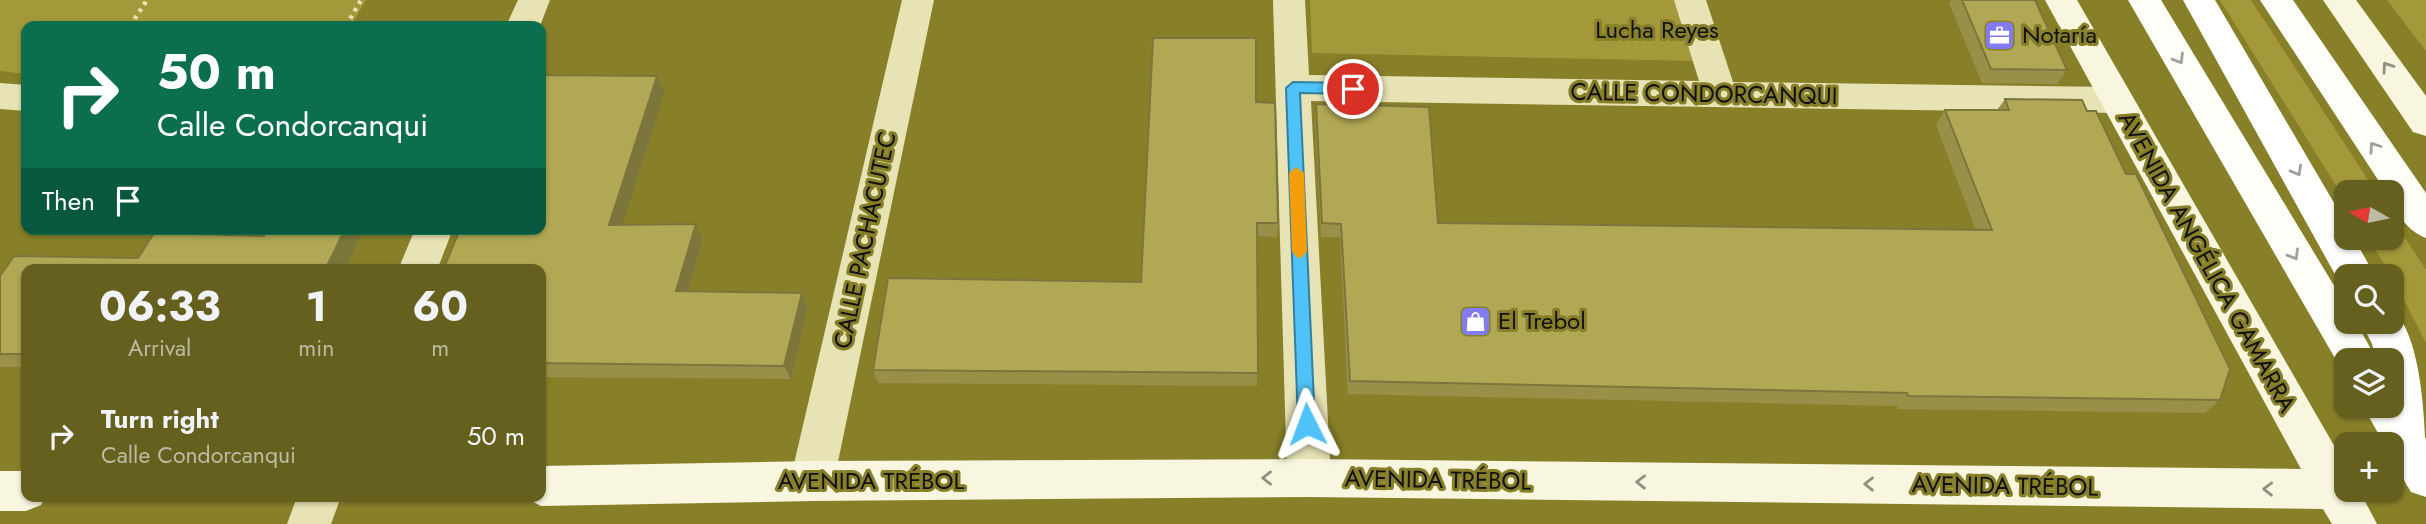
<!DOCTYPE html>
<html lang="en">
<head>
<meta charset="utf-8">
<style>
  :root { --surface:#66601f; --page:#6c6628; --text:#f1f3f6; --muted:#bcbba4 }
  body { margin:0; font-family:Jost,sans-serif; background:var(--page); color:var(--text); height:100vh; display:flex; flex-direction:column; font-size:26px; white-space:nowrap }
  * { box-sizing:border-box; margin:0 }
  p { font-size:23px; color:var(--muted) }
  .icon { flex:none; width:38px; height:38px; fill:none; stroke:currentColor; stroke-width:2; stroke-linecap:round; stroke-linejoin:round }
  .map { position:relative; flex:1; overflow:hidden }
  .side { position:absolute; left:21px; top:264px; width:525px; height:238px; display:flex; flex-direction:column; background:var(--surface); border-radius:14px; box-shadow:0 2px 5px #0004 }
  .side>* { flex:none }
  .top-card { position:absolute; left:21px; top:21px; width:525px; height:214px; border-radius:14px; box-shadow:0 2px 5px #0004; background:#0b6e4f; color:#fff; overflow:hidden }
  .needle { width:46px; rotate:279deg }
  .controls { position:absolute; left:2334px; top:180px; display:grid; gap:14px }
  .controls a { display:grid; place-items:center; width:70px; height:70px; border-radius:14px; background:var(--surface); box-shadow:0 2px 5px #0004; font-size:35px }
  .pin { position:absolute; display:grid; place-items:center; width:60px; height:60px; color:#fff; margin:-30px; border:4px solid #fff; border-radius:50%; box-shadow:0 2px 7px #0007 }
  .me { position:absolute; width:77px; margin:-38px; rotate:357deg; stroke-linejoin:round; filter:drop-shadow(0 0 5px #0008) }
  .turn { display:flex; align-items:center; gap:24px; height:147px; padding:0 21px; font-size:32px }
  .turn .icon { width:91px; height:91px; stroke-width:2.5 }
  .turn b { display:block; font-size:49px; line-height:60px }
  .then { display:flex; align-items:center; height:66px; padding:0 21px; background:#0003; gap:14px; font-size:26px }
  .eta { display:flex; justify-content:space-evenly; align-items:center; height:119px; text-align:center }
  .eta b { font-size:42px; font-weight:700; line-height:49px }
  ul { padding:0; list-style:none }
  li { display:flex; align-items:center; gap:21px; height:105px; padding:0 21px }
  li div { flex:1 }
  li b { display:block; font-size:26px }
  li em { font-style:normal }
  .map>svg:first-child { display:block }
  .green { fill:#a3993a }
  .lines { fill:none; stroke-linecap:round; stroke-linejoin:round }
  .path { stroke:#e8e3b5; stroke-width:4.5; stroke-dasharray:3.5 5; stroke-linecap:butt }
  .street { fill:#e8e3b5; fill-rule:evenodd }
  .secondary { fill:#f8f6df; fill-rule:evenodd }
  .primary { fill:#fefef8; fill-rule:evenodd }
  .highway { fill:#fff; fill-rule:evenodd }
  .wall { fill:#989049 }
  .shaded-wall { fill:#7c763c }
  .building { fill:#b1a855; stroke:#7c763c; stroke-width:2 }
  .oneway { stroke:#9f9f9c }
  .oneway2 { stroke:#908f82 }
  .oneway3 { stroke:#a0a0a0 }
  .route { fill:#4fc3f7; stroke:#337fa1; stroke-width:2 }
  .slow { fill:#f59e0b }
  .labels { text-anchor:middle; stroke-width:6; stroke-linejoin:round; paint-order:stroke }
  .park-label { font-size:24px; fill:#111; stroke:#888029 }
  .poi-label { font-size:24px; fill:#111; stroke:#888029; text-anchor:start }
  .street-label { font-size:24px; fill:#111; stroke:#888029 }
</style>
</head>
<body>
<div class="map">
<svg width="2426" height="524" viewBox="0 0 2426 524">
  <rect width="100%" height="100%" fill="#888029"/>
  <g class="green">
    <path d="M 0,0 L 366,0 L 351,26 L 26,26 L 26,74 L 0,71 Z"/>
    <path d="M 1310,0 L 1681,0 L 1699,61 L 1312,53 Z"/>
    <path d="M 2220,0 L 2251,0 L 2376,192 L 2347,192 L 2347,203 Z"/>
    <path d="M 2387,0 L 2426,0 L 2426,51 Z"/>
    <path d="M 2392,218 L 2426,270 L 2426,343 L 2392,276 L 2368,238 L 2392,238 Z"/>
  </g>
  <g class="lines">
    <g class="path">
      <path d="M 130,26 L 147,0"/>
      <path d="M 346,26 L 361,0"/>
    </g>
    <g class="street">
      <path d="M 518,0 L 550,0 L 540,26 L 506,26 Z"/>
      <path d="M 902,0 L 934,0 L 834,481 L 827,495 L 812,501 L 797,495 L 790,481 Z"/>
      <path d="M 1273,0 L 1305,0 L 1309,75 L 1699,81 L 1674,0 L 1706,0 L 1733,82 L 2116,87 L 2128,91 L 2134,100 L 2128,109 L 2116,113 L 1311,101 L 1331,478 L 1324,492 L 1309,497 L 1294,492 L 1287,478 Z"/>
      <path d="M 0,83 L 26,85 L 26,111 L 0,109 Z"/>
      <path d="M 415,229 L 453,229 L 437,270 L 398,270 Z"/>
      <path d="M 297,497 L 341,497 L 331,524 L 287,524 Z"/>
    </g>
    <g class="secondary">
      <path d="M 2045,0 L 2077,0 L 2347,468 L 2347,490 L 2359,490 L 2377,524 L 2332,524 L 2323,509 L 1309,497 L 812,501 L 541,506 L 524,497 L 541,497 L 541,466 L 812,461 L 1309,459 L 2301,469 Z"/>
      <path d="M 2323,0 L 2356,0 L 2426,96 L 2426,136 L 2413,132 Z"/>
      <path d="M 0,471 L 26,471 L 26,497 L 45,497 L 41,505 L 26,511 L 0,511 Z"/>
    </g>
    <g class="primary">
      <path d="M 2128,0 L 2161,0 L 2347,307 L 2347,322 L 2356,322 L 2377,360 L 2347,360 L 2347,374 L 2343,372 Z"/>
      <path d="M 2260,0 L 2293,0 L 2426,193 L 2426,238 C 2409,232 2392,212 2392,192 L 2386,192 Z"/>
      <path d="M 2392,391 L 2399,393 L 2426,439 L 2426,497 L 2411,492 L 2392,459 L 2392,444 L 2384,444 L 2363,406 L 2392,406 Z"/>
    </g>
    <g class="highway">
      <path d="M 2183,0 L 2215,0 L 2347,225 L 2347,238 L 2354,238 L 2375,276 L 2347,276 L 2347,289 L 2342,287 Z"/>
      <path d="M 2392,309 C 2426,339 2426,445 2426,490 L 2422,491 L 2407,486 L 2401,472 L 2386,406 L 2392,406 L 2392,360 L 2376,360 L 2372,344 L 2361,322 L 2392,322 Z"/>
    </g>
  </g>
  <g class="wall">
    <path d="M 1951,0 L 2035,0 L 2067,70 L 2057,84 L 1982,83 L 1949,3 Z"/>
    <path d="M 657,76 L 665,91 L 622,225 L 696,224 L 703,239 L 688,291 L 802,293 L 808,307 L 791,379 L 541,377 L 541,270 Z"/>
    <path d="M 2005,99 L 2220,400 L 2205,413 L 1898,409 L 1897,406 L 1348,394 L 1340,237 L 1321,237 L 1315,118 L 1316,104 L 1438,223 L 1976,230 L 1936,125 L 1945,110 L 1997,110 Z"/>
    <path d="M 1256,102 L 1278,223 L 1277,237 L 1257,236 L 1257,386 L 878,383 L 873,370 L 1141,282 Z"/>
    <path d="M 267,229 L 364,229 L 345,270 L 26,270 L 26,367 L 0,367 L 0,276 L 14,256 L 138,258 L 154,233 L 264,236 Z"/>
  </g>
  <g class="shaded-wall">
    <path d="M 657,76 L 665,91 L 618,239 L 609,225 Z"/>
    <path d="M 696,224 L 703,239 L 684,305 L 676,291 Z"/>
    <path d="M 345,229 L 364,229 L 345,270 L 325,270 Z"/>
    <path d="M 802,293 L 808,307 L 791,379 L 784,366 Z"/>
  </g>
  <g class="building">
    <path d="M 1962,0 L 2035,0 L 2067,70 L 1991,69 Z"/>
    <path d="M 1153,38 L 1256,38 L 1256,102 L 1275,103 L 1278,223 L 1257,223 L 1258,373 L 873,370 L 888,278 L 1141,282 Z"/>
    <path d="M 541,75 L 657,76 L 609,225 L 696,224 L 676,291 L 802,293 L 784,366 L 541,363 L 541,270 L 443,270 L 460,229 L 541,229 Z"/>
    <path d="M 2005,99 L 2082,100 L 2087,111 L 2096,111 L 2126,174 L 2136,174 L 2230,369 L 2220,400 L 1908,396 L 1907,393 L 1350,381 L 1341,224 L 1322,223 L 1316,104 L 1429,107 L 1438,223 L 1992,230 L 1945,110 L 2009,110 Z"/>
    <path d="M 267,229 L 345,229 L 325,270 L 26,270 L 26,354 L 0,354 L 0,276 L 14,256 L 138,258 L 154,233 L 264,236 Z"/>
  </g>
  <defs><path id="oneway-chevron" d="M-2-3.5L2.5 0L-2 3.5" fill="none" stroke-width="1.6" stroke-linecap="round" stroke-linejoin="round" transform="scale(1.75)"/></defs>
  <g class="oneway">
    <use href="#oneway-chevron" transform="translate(2179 59) rotate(59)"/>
    <use href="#oneway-chevron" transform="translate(2374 147) rotate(-124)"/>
    <use href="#oneway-chevron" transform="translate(2294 255) rotate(59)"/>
  </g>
  <g class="oneway2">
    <use href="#oneway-chevron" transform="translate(2387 67) rotate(-125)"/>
    <use href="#oneway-chevron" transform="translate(1267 478) rotate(180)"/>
    <use href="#oneway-chevron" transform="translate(1641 482) rotate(-179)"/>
    <use href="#oneway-chevron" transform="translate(1869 484) rotate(-179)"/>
    <use href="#oneway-chevron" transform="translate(2268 489) rotate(-179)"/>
  </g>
  <use class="oneway3" href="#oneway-chevron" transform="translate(2297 171) rotate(61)"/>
  <path class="route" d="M 1293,82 L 1353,83 L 1360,89 L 1353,94 L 1300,93 L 1315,424 L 1313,429 L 1307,431 L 1300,429 L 1298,424 L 1286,88 Z"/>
  <path class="slow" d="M 1296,167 L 1304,173 L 1307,252 L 1299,259 L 1292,252 L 1289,173 Z"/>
  <defs>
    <symbol id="office-square" viewBox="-11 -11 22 22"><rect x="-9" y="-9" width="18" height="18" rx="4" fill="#837cf0" stroke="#888029"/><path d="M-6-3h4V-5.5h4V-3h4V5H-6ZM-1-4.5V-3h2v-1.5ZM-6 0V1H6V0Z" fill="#fff"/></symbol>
    <symbol id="shop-square" viewBox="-11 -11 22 22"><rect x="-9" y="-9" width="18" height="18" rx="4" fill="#837cf0" stroke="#888029"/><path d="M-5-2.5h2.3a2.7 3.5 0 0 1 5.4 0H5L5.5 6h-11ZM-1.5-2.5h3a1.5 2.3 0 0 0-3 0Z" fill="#fff"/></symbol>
  </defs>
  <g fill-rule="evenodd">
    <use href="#office-square" x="1982" y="18" width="35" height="35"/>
    <use href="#shop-square" x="1458" y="304" width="35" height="35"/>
  </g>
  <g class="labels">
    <g class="park-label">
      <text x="1657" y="38">Lucha Reyes</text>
    </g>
    <g class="poi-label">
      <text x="2022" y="43">Notaría</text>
      <text x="1498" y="329">El Trebol</text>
    </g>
    <g class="street-label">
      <text transform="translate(1704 94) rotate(1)" y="8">CALLE CONDORCANQUI</text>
      <text transform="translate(865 240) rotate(-78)" y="8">CALLE PACHACUTEC</text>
      <text transform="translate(2207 262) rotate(61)" y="8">AVENIDA ANGÉLICA GAMARRA</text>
      <text transform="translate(1438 480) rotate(1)" y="8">AVENIDA TRÉBOL</text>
      <text x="871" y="489">AVENIDA TRÉBOL</text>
      <text transform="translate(2005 486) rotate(1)" y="8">AVENIDA TRÉBOL</text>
    </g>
  </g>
</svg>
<div class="controls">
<a><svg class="needle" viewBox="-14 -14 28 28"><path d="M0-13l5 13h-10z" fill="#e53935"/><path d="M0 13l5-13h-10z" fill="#bcbba4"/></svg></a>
<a><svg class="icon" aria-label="search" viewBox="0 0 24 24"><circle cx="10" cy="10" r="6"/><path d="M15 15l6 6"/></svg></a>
<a><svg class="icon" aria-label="layers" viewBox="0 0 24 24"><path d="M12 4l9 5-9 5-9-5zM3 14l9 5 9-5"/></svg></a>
<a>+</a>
</div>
<div class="pin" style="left:1353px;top:89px;background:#d93025"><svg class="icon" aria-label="arrive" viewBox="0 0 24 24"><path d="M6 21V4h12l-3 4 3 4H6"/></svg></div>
<svg class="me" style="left:1307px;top:424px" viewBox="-20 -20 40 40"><path d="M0-17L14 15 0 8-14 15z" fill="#4fc3f7" stroke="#fff" stroke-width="4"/></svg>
<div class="top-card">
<div class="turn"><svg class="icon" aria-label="right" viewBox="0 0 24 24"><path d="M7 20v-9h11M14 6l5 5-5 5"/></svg><div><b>50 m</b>Calle Condorcanqui</div></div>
<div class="then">Then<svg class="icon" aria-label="arrive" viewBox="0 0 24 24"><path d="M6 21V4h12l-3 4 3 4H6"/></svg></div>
</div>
<section class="side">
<div class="eta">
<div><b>06:33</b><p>Arrival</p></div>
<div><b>1</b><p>min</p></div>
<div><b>60</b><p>m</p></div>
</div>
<ul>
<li><svg class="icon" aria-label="right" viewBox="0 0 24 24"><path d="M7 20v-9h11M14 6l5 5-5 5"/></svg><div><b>Turn right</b><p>Calle Condorcanqui</p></div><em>50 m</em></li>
</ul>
</section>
</div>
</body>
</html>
